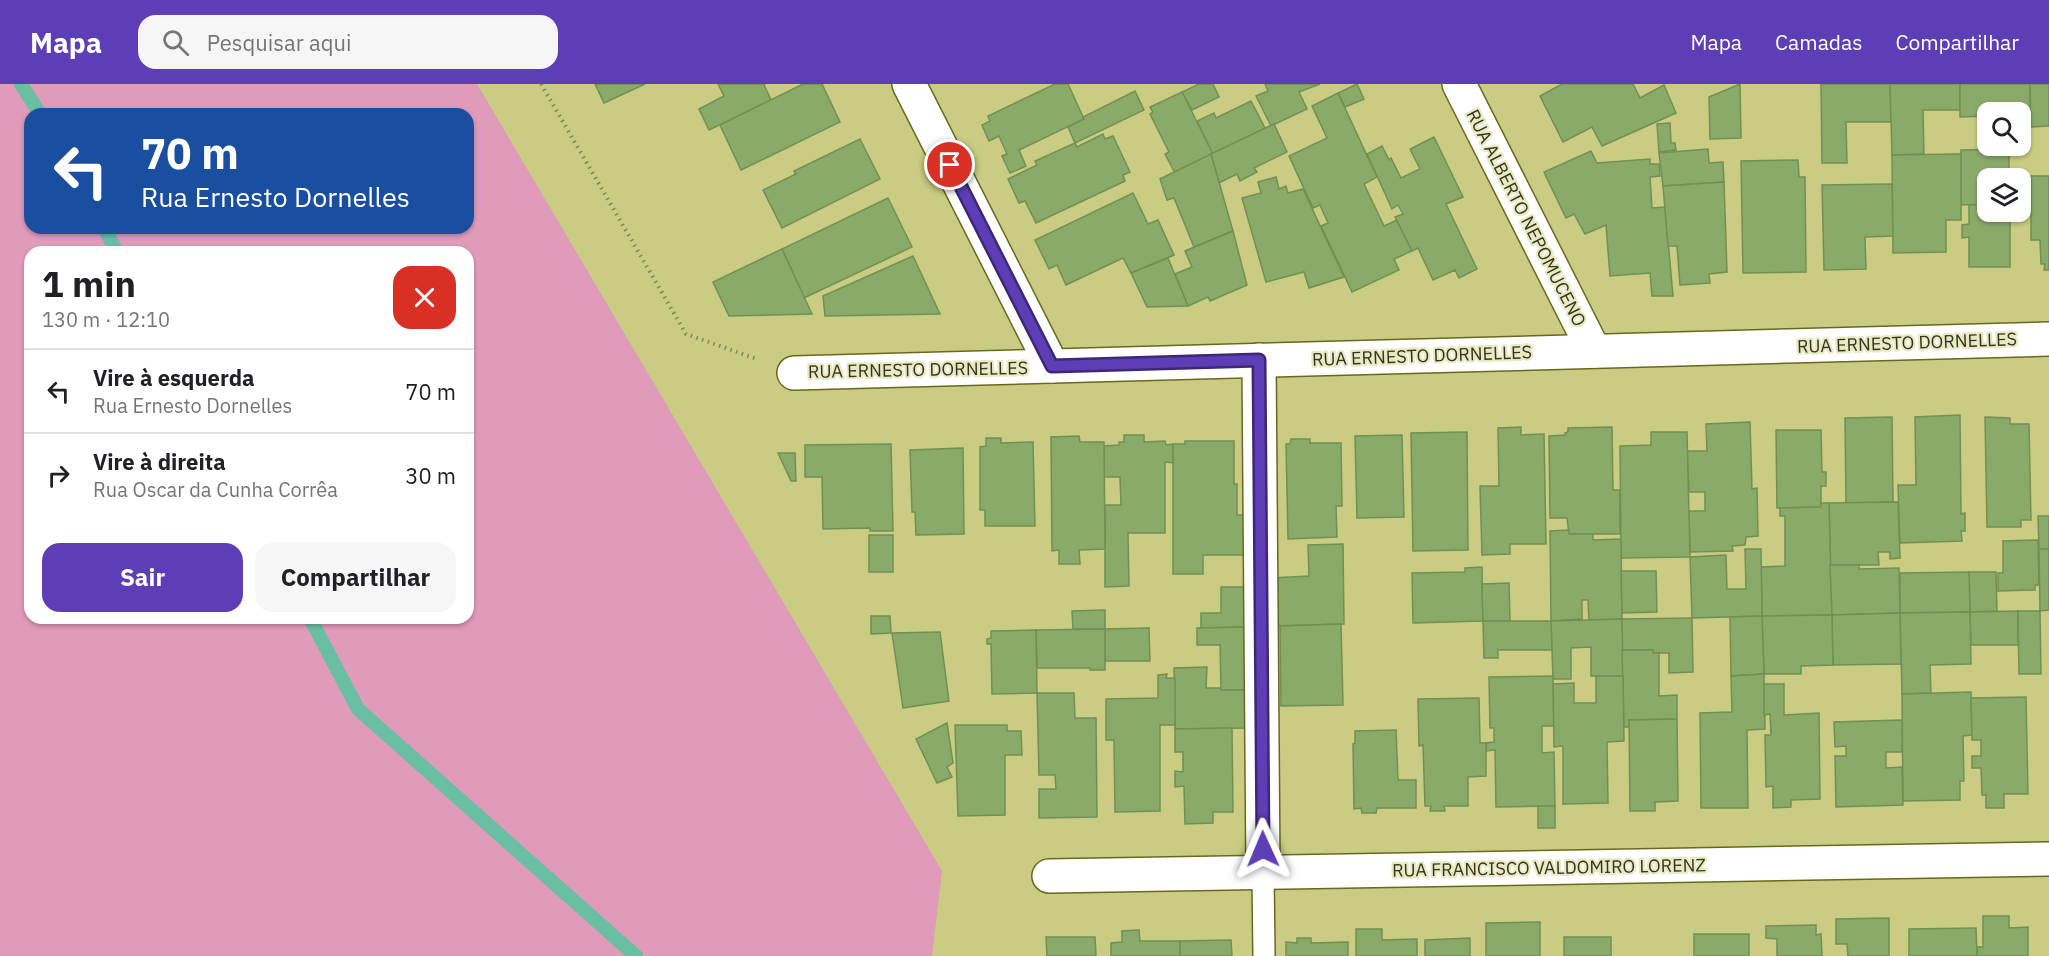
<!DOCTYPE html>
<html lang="pt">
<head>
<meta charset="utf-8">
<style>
  :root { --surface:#fff; --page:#f6f6f6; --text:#202124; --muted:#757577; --line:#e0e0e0; --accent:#5e3eb6 }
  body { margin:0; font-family:"IBM Plex Sans",sans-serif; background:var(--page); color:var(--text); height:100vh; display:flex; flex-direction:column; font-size:22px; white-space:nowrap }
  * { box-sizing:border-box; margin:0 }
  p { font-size:20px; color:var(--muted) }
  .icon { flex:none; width:33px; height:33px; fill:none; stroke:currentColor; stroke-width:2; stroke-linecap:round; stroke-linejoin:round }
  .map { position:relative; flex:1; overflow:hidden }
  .details { position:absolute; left:24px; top:162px; width:450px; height:378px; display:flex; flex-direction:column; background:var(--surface); border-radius:18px; box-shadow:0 2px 4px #0004 }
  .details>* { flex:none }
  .hud { position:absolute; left:24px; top:24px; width:450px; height:126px; border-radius:18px; box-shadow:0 2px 4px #0004; background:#1a4fa0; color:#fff; overflow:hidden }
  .buttons { position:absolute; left:1977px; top:18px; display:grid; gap:12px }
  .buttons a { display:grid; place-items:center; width:54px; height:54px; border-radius:12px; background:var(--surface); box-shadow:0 2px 4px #0004; font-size:30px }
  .pin { position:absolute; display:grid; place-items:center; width:51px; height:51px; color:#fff; margin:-26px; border:3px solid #fff; border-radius:50%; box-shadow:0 2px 6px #0007 }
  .me { position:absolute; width:66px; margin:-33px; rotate:359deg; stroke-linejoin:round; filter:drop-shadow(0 0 4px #0008) }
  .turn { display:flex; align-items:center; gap:21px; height:126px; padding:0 18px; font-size:27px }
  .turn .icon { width:78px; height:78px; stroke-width:2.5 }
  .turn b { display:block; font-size:42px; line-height:51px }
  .round { display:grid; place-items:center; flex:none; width:63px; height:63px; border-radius:18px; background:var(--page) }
  .summary { display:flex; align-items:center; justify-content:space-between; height:102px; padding:0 18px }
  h1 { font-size:36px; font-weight:800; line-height:45px }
  .button { display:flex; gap:12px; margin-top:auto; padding:12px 18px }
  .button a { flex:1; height:69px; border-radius:18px; background:var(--accent); color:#fff; font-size:24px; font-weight:800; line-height:69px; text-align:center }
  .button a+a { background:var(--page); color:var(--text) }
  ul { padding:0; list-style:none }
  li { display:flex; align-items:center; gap:18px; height:84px; padding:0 18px; border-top:2px solid var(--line) }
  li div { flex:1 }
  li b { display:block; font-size:22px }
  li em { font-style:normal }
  header { display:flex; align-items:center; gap:36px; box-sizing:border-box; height:84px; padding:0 30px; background:var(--accent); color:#fff }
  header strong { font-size:28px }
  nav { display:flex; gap:33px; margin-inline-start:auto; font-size:21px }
  .search { width:420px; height:54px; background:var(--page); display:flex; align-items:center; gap:15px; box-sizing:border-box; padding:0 21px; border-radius:18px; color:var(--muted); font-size:22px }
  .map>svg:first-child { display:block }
  .green { fill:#e09aba; fill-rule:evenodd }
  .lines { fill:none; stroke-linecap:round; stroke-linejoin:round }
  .stream { stroke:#6abfa3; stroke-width:14 }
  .building { fill:#8aaa6a; stroke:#719051; stroke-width:1.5 }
  .lane-casing { stroke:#68691d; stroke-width:24 }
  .street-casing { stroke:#68691d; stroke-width:36 }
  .secondary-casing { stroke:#68691d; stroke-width:36 }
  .path { stroke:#848651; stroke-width:4; stroke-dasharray:1.5 4.5; stroke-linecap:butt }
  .lane { stroke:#fff; stroke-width:21 }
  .street { stroke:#fff; stroke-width:33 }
  .secondary { stroke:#fff; stroke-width:33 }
  .route-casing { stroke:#3d2876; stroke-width:15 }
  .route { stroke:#5e3eb6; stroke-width:10 }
  .labels { text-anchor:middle; stroke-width:4.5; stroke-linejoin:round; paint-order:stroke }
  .street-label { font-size:18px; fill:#363618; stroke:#e8eac6 }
</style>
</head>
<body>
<header>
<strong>Mapa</strong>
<div class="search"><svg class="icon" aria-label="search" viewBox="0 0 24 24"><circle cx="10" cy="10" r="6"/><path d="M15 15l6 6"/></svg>Pesquisar aqui</div>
<nav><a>Mapa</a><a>Camadas</a><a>Compartilhar</a></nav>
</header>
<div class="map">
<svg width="2049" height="872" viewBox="0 0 2049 872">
  <rect width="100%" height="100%" fill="#c9cc82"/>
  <path class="green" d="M 0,0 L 477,0 L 942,787 L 932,872 L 0,872 ZM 30,30 L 468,30 L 468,144 L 30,144 ZM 30,168 L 468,168 L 468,534 L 30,534 Z"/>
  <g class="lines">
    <g class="stream">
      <path d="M 21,0 L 40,30"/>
      <path d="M 104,144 L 117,168"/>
      <path d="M 310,534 L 358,625 L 636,872"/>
    </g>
  </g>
  <g class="building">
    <path d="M 595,0 L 645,0 L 604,19 Z"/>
    <path d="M 718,0 L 765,0 L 764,1 L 771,16 L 709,46 L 699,25 L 724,12 Z"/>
    <path d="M 803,0 L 822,0 L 840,38 L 741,86 L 720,41 Z"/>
    <path d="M 1055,0 L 1068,0 L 1084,35 L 1019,66 L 1026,82 L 1010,89 L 1002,72 L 1007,70 L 999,52 L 989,57 L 982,41 L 990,37 L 988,32 Z"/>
    <path d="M 1199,0 L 1213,0 L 1219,13 L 1192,26 L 1182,8 Z"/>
    <path d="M 1265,0 L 1320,0 L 1299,8 L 1307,25 L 1271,42 L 1256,12 L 1268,7 Z"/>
    <path d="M 1357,0 L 1364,15 L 1345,23 L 1338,9 Z"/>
    <path d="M 1562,0 L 1633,0 L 1640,14 L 1664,1 L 1676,29 L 1602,62 L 1592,43 L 1563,58 L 1540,12 Z"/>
    <path d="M 1740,0 L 1741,54 L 1710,55 L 1709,13 Z"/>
    <path d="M 1821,0 L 1890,0 L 1891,38 L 1846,38 L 1847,79 L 1822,79 Z"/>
    <path d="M 1890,0 L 1960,0 L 1960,26 L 1923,26 L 1924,70 L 1892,71 Z"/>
    <path d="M 1960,0 L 2030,0 L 2030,31 L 2020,31 L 2020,28 L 1988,28 L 1988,32 L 1960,33 Z"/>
    <path d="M 2030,0 L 2049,0 L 2049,42 L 2031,43 Z"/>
    <path d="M 1135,7 L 1144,26 L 1075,59 L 1068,43 L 1084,35 L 1083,33 Z"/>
    <path d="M 1182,8 L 1213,70 L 1175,89 L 1165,70 L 1169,68 L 1150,30 L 1153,28 L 1150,23 Z"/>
    <path d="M 1338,9 L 1377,93 L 1364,100 L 1384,142 L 1397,136 L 1412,167 L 1394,175 L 1399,186 L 1352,208 L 1321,142 L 1328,139 L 1320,121 L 1313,124 L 1289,72 L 1327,54 L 1312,22 Z"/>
    <path d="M 1251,17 L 1265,44 L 1213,70 L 1197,37 L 1214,29 L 1216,34 Z"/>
    <path d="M 1670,39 L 1671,59 L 1675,59 L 1676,66 L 1659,68 L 1657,40 Z"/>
    <path d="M 1274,40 L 1287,68 L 1254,84 L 1257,88 L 1240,97 L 1237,90 L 1219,99 L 1211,70 Z"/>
    <path d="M 1103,50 L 1105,55 L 1113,52 L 1130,88 L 1123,91 L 1125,97 L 1036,139 L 1025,117 L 1019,119 L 1008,95 L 1037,81 L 1035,77 L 1075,59 L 1077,63 Z"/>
    <path d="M 1434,53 L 1463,113 L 1446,120 L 1477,185 L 1459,194 L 1455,186 L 1433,196 L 1418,164 L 1412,167 L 1395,133 L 1403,130 L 1398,121 L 1392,125 L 1367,70 L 1382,62 L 1389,76 L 1391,74 L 1401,94 L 1420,85 L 1410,65 Z"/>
    <path d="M 860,55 L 880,95 L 782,144 L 763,106 L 796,90 L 794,87 Z"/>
    <path d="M 1708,65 L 1709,79 L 1723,78 L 1724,98 L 1663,102 L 1659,69 Z"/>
    <path d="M 2009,65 L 2009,94 L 1988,94 L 1988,120 L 1961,121 L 1961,66 Z"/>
    <path d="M 1591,67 L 1597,79 L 1650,75 L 1650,80 L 1659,80 L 1660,92 L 1650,93 L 1652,124 L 1665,123 L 1673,212 L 1652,212 L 1650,189 L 1610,192 L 1606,141 L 1585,150 L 1574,130 L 1566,134 L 1544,88 Z"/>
    <path d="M 1211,70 L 1233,147 L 1194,163 L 1174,114 L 1167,116 L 1160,95 Z"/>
    <path d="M 1961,70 L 1961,136 L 1946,136 L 1946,168 L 1893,169 L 1892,71 Z"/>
    <path d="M 1798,76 L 1799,93 L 1805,93 L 1806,188 L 1743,189 L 1741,77 Z"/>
    <path d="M 2031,92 L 2049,92 L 2049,186 L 2044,186 L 2045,180 L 2041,180 L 2040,156 L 2031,156 Z"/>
    <path d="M 1276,93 L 1279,105 L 1286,102 L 1288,109 L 1303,105 L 1344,193 L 1309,204 L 1304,188 L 1266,198 L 1242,114 L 1261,109 L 1258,98 Z"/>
    <path d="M 1724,98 L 1727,188 L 1709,190 L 1710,199 L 1680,201 L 1677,162 L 1668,162 L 1663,102 Z"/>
    <path d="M 1892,100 L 1893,152 L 1865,153 L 1866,185 L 1824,186 L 1822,101 Z"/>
    <path d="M 1133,109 L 1148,140 L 1158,136 L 1174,171 L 1131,189 L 1123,174 L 1066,201 L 1057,181 L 1049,185 L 1035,156 Z"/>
    <path d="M 888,114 L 912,163 L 804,214 L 782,165 Z"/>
    <path d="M 1988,120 L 1988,128 L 2010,128 L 2010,183 L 1969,183 L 1969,153 L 1962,154 L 1962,141 L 1969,140 L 1969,121 Z"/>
    <path d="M 1233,147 L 1247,201 L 1210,217 L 1208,213 L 1188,222 L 1175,190 L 1192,183 L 1185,167 Z"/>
    <path d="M 782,165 L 812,230 L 729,232 L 713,198 Z"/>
    <path d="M 913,172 L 940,230 L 825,232 L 823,212 Z"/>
    <path d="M 1168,174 L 1188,222 L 1147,223 L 1131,189 Z"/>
    <path d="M 1960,331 L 1961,430 L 1965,429 L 1965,447 L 1961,447 L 1962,457 L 1900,459 L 1898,401 L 1916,401 L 1915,333 Z"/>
    <path d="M 1892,333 L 1893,418 L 1846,419 L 1845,334 Z"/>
    <path d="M 1985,333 L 2010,334 L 2010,340 L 2029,340 L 2031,436 L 2021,436 L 2021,443 L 1987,443 Z"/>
    <path d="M 1750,338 L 1752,405 L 1757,404 L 1758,452 L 1746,453 L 1745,461 L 1732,462 L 1733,467 L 1690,468 L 1689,427 L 1705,427 L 1705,408 L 1689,408 L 1687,367 L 1707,367 L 1706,340 Z"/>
    <path d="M 1521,343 L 1521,351 L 1544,350 L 1546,460 L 1510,460 L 1510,470 L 1482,471 L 1480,402 L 1499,402 L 1498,344 Z"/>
    <path d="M 1612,343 L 1613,406 L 1620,406 L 1620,450 L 1569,450 L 1567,434 L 1550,434 L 1549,352 L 1565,351 L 1565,349 L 1568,348 L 1568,344 Z"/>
    <path d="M 1776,346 L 1821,346 L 1822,388 L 1826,388 L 1826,402 L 1821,402 L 1821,423 L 1777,424 Z"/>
    <path d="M 1467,348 L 1468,466 L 1413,467 L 1411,349 Z"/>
    <path d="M 1651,348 L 1687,348 L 1690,473 L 1621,474 L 1620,362 L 1651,361 Z"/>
    <path d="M 1124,351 L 1144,351 L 1144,358 L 1165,357 L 1166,361 L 1173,360 L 1173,379 L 1165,378 L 1165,449 L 1128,449 L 1129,502 L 1105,503 L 1105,421 L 1121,421 L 1120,393 L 1104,393 L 1104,362 L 1119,361 L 1119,358 L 1124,358 Z"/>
    <path d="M 1402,351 L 1404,433 L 1357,434 L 1355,352 Z"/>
    <path d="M 1079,352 L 1080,358 L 1104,358 L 1105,465 L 1079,466 L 1080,480 L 1059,480 L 1059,466 L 1052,467 L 1051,353 Z"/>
    <path d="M 986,354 L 1001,354 L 1001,359 L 1033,358 L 1035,442 L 985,442 L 985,426 L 980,426 L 980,363 L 986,362 Z"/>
    <path d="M 1291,355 L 1310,355 L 1310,359 L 1341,359 L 1342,422 L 1336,422 L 1337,453 L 1288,455 L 1286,360 L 1290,360 Z"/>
    <path d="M 1185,357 L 1234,357 L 1234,400 L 1237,400 L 1237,431 L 1244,431 L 1244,471 L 1203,471 L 1203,490 L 1173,490 L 1173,360 L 1185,360 Z"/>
    <path d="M 891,360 L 893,447 L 870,447 L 870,444 L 823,445 L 822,393 L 805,393 L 805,361 Z"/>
    <path d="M 963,364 L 964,450 L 916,451 L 915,428 L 912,428 L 910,366 Z"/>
    <path d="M 778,369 L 795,369 L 796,397 L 791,397 Z"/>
    <path d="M 1898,418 L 1900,474 L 1890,475 L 1890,468 L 1878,468 L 1879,481 L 1830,481 L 1829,419 Z"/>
    <path d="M 1821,419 L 1829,419 L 1832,531 L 1762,532 L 1761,483 L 1785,482 L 1785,432 L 1780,432 L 1780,424 L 1821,423 Z"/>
    <path d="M 2038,432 L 2049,432 L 2049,465 L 2039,465 Z"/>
    <path d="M 1569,446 L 1569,450 L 1593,450 L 1593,456 L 1621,455 L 1622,535 L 1589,536 L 1588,516 L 1582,516 L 1582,535 L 1551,537 L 1550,447 Z"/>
    <rect x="869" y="451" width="24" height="37"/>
    <path d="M 2038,456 L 2039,501 L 2035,501 L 2035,506 L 1998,507 L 1998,489 L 2003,489 L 2003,457 Z"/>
    <path d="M 1343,460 L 1344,540 L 1273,542 L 1272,494 L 1309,492 L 1308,461 Z"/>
    <path d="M 1745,465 L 1761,465 L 1762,532 L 1692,534 L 1690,473 L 1726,471 L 1727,505 L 1746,505 Z"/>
    <path d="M 2039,465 L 2049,465 L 2049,526 L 2040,527 Z"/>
    <path d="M 1830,481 L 1859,481 L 1859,485 L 1899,484 L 1900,529 L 1832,531 Z"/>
    <path d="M 1482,483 L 1483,537 L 1413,539 L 1412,489 L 1465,488 L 1465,484 Z"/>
    <path d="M 1621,487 L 1656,487 L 1657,528 L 1622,529 Z"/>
    <path d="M 1969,488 L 1996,488 L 1997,527 L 1970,528 Z"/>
    <path d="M 1969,488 L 1970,528 L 1900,529 L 1900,489 Z"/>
    <path d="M 1509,499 L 1510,537 L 1483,537 L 1482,500 Z"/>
    <path d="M 1221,503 L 1244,503 L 1245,543 L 1201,544 L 1201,529 L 1221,529 Z"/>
    <path d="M 1105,526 L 1105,545 L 1073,545 L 1072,527 Z"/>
    <path d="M 2018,527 L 2018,561 L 1971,561 L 1970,528 Z"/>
    <path d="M 2018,527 L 2040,527 L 2041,590 L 2019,590 Z"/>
    <path d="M 1970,528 L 1971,580 L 1930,581 L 1931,609 L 1902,610 L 1900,529 Z"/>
    <path d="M 1900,529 L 1901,580 L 1833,581 L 1832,531 Z"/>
    <path d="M 1832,531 L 1833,581 L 1801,582 L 1801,590 L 1764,590 L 1762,532 Z"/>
    <path d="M 871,532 L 890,532 L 891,549 L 871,550 Z"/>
    <path d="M 1762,532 L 1764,590 L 1731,592 L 1730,533 Z"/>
    <path d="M 1692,534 L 1693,588 L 1669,589 L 1669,569 L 1653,569 L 1653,566 L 1622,566 L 1622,535 Z"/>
    <path d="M 1622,535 L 1623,592 L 1591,592 L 1591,563 L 1571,564 L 1571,595 L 1553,595 L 1551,537 Z"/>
    <path d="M 1483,537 L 1551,537 L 1552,566 L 1498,566 L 1498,574 L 1484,574 Z"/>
    <path d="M 1341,540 L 1343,621 L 1281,622 L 1280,542 Z"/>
    <path d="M 1245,543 L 1246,606 L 1221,606 L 1220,561 L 1197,561 L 1197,544 Z"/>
    <path d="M 1149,544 L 1150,577 L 1105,577 L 1105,545 Z"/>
    <path d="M 1105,545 L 1105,586 L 1090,586 L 1090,584 L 1037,584 L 1036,546 Z"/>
    <path d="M 1036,546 L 1037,609 L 992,610 L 991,560 L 987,560 L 987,555 L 991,554 L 991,547 Z"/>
    <path d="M 940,548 L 949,617 L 903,624 L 892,549 Z"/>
    <path d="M 1622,566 L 1653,566 L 1653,569 L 1659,569 L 1659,612 L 1677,611 L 1677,635 L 1629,636 L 1629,643 L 1624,643 Z"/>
    <path d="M 1207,583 L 1206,604 L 1221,604 L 1221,606 L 1246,606 L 1247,644 L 1175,645 L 1174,584 Z"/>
    <path d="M 1167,590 L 1166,594 L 1175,594 L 1175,641 L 1160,641 L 1160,727 L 1115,728 L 1114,656 L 1106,656 L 1106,615 L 1158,614 L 1158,591 Z"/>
    <path d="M 1764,590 L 1765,645 L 1747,646 L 1748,724 L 1701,724 L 1700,629 L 1732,628 L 1731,592 Z"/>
    <path d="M 1553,592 L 1554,642 L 1542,642 L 1542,669 L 1554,668 L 1555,722 L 1496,723 L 1495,666 L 1486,667 L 1486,659 L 1494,658 L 1494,644 L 1490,644 L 1489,593 Z"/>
    <path d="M 1596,592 L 1623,592 L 1624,657 L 1607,658 L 1608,719 L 1563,720 L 1563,662 L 1554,663 L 1553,600 L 1574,599 L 1574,619 L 1596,619 Z"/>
    <path d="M 1764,600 L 1784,600 L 1784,631 L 1819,629 L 1820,715 L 1791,716 L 1791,723 L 1773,724 L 1773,702 L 1766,703 L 1765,651 L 1771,651 L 1770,630 L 1764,631 Z"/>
    <path d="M 1971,608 L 1972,651 L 1963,652 L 1964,697 L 1960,697 L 1960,716 L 1903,717 L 1902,610 Z"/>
    <path d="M 1037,609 L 1074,609 L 1075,634 L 1096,634 L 1097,733 L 1039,734 L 1039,705 L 1056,705 L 1055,691 L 1039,691 Z"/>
    <path d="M 2026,613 L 2028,710 L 2004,710 L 2004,724 L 1986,724 L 1986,711 L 1982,711 L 1981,684 L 1972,684 L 1972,672 L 1981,672 L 1981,656 L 1972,656 L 1971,614 Z"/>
    <path d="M 1479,614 L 1480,659 L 1486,659 L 1486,692 L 1468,693 L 1468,722 L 1444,722 L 1445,727 L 1430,727 L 1431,722 L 1425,722 L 1423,661 L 1419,662 L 1418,615 Z"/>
    <path d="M 1677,635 L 1678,717 L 1655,718 L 1655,727 L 1630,727 L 1629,636 Z"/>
    <path d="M 1902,636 L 1902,668 L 1886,668 L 1886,684 L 1902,683 L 1903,721 L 1836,723 L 1835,672 L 1846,672 L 1846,662 L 1835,663 L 1834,638 Z"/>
    <path d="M 947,639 L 953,679 L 947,683 L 952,693 L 937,699 L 916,655 Z"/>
    <path d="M 955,641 L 1007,641 L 1007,647 L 1021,647 L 1022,671 L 1005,671 L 1005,731 L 958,732 Z"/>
    <path d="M 1232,644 L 1233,728 L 1213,728 L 1213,739 L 1185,740 L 1184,702 L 1175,703 L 1175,687 L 1183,688 L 1183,668 L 1175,668 L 1175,645 Z"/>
    <path d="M 1396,646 L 1398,696 L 1416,696 L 1416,724 L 1377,724 L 1376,729 L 1362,729 L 1361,724 L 1354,725 L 1353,660 L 1355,659 L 1355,647 Z"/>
    <rect x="1538" y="722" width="17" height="22"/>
    <path d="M 1983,832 L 2009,832 L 2009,844 L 2028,843 L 2028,872 L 1977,872 L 1977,863 L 1983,863 Z"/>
    <path d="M 1889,834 L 1889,872 L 1848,872 L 1847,860 L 1836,860 L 1836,835 Z"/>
    <path d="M 1540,838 L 1540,872 L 1486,872 L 1486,839 Z"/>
    <path d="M 1816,841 L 1816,851 L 1821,850 L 1822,872 L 1777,872 L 1777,855 L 1766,854 L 1766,842 Z"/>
    <path d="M 1976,844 L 1977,872 L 1909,872 L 1909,845 Z"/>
    <path d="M 1356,845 L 1382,845 L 1382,856 L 1417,855 L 1417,872 L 1356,872 Z"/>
    <path d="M 1139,846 L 1140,857 L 1180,857 L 1180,872 L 1111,872 L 1111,859 L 1122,858 L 1122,847 Z"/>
    <rect x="1694" y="850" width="55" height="22"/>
    <path d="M 1046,853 L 1095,853 L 1096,872 L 1047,872 Z"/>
    <rect x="1564" y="853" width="47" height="19"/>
    <path d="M 1297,854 L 1311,854 L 1311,859 L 1348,858 L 1348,872 L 1286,872 L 1286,858 L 1297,859 Z"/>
    <path d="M 1470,854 L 1470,872 L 1425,872 L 1425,856 Z"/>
    <path d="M 1231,856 L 1232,872 L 1180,872 L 1180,857 Z"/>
  </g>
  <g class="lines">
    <defs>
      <path id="lane" d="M 1263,789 L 1264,872"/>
      <g id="street">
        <path d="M 909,0 L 1052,282"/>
        <path d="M 1259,276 L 1263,789"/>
      </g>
      <g id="secondary">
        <path d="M 1459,0 L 1594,267"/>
        <path d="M 794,289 L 2049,255"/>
        <path d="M 1049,792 L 2049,775"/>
      </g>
    </defs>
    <use href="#lane" class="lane-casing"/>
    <use href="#street" class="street-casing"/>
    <use href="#secondary" class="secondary-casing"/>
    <path class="path" d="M 541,0 L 686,250 L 757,275"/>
    <use href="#lane" class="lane"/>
    <use href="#street" class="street"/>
    <use href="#secondary" class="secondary"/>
  </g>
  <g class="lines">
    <defs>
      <path id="route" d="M 950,81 L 1052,282 L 1259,276 L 1263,765"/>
    </defs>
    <use href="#route" class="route-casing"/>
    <use href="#route" class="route"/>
  </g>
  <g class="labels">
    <g class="street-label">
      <text transform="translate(1526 134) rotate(63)" y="6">RUA ALBERTO NEPOMUCENO</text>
      <text transform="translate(1907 259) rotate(-2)" y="6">RUA ERNESTO DORNELLES</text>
      <text transform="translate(1422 272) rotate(-2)" y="6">RUA ERNESTO DORNELLES</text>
      <text transform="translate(918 286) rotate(-1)" y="6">RUA ERNESTO DORNELLES</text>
      <text transform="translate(1549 784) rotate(-1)" y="6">RUA FRANCISCO VALDOMIRO LORENZ</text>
    </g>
  </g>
</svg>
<div class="buttons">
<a><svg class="icon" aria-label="search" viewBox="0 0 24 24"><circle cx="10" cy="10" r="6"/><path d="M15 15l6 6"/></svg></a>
<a><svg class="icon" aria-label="layers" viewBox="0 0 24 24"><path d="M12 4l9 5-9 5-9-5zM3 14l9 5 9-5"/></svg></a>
</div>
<div class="pin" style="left:950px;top:81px;background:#d93025"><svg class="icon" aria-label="arrive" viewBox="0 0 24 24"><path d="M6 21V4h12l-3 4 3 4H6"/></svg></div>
<svg class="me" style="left:1263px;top:765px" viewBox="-20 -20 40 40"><path d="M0-17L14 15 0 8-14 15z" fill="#5e3eb6" stroke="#fff" stroke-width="4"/></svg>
<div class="hud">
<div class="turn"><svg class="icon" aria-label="left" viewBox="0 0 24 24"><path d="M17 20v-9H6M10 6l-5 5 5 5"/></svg><div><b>70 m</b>Rua Ernesto Dornelles</div></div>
</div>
<section class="details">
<div class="summary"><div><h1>1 min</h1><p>130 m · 12:10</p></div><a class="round" style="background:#d93025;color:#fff"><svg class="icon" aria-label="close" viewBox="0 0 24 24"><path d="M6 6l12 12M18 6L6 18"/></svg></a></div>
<ul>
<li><svg class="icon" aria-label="left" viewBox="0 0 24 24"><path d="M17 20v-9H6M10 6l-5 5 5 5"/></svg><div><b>Vire à esquerda</b><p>Rua Ernesto Dornelles</p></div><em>70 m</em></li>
<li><svg class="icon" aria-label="right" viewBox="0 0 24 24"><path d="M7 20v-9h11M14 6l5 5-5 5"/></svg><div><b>Vire à direita</b><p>Rua Oscar da Cunha Corrêa</p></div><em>30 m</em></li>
</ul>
<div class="button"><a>Sair</a><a>Compartilhar</a></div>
</section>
</div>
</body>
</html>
